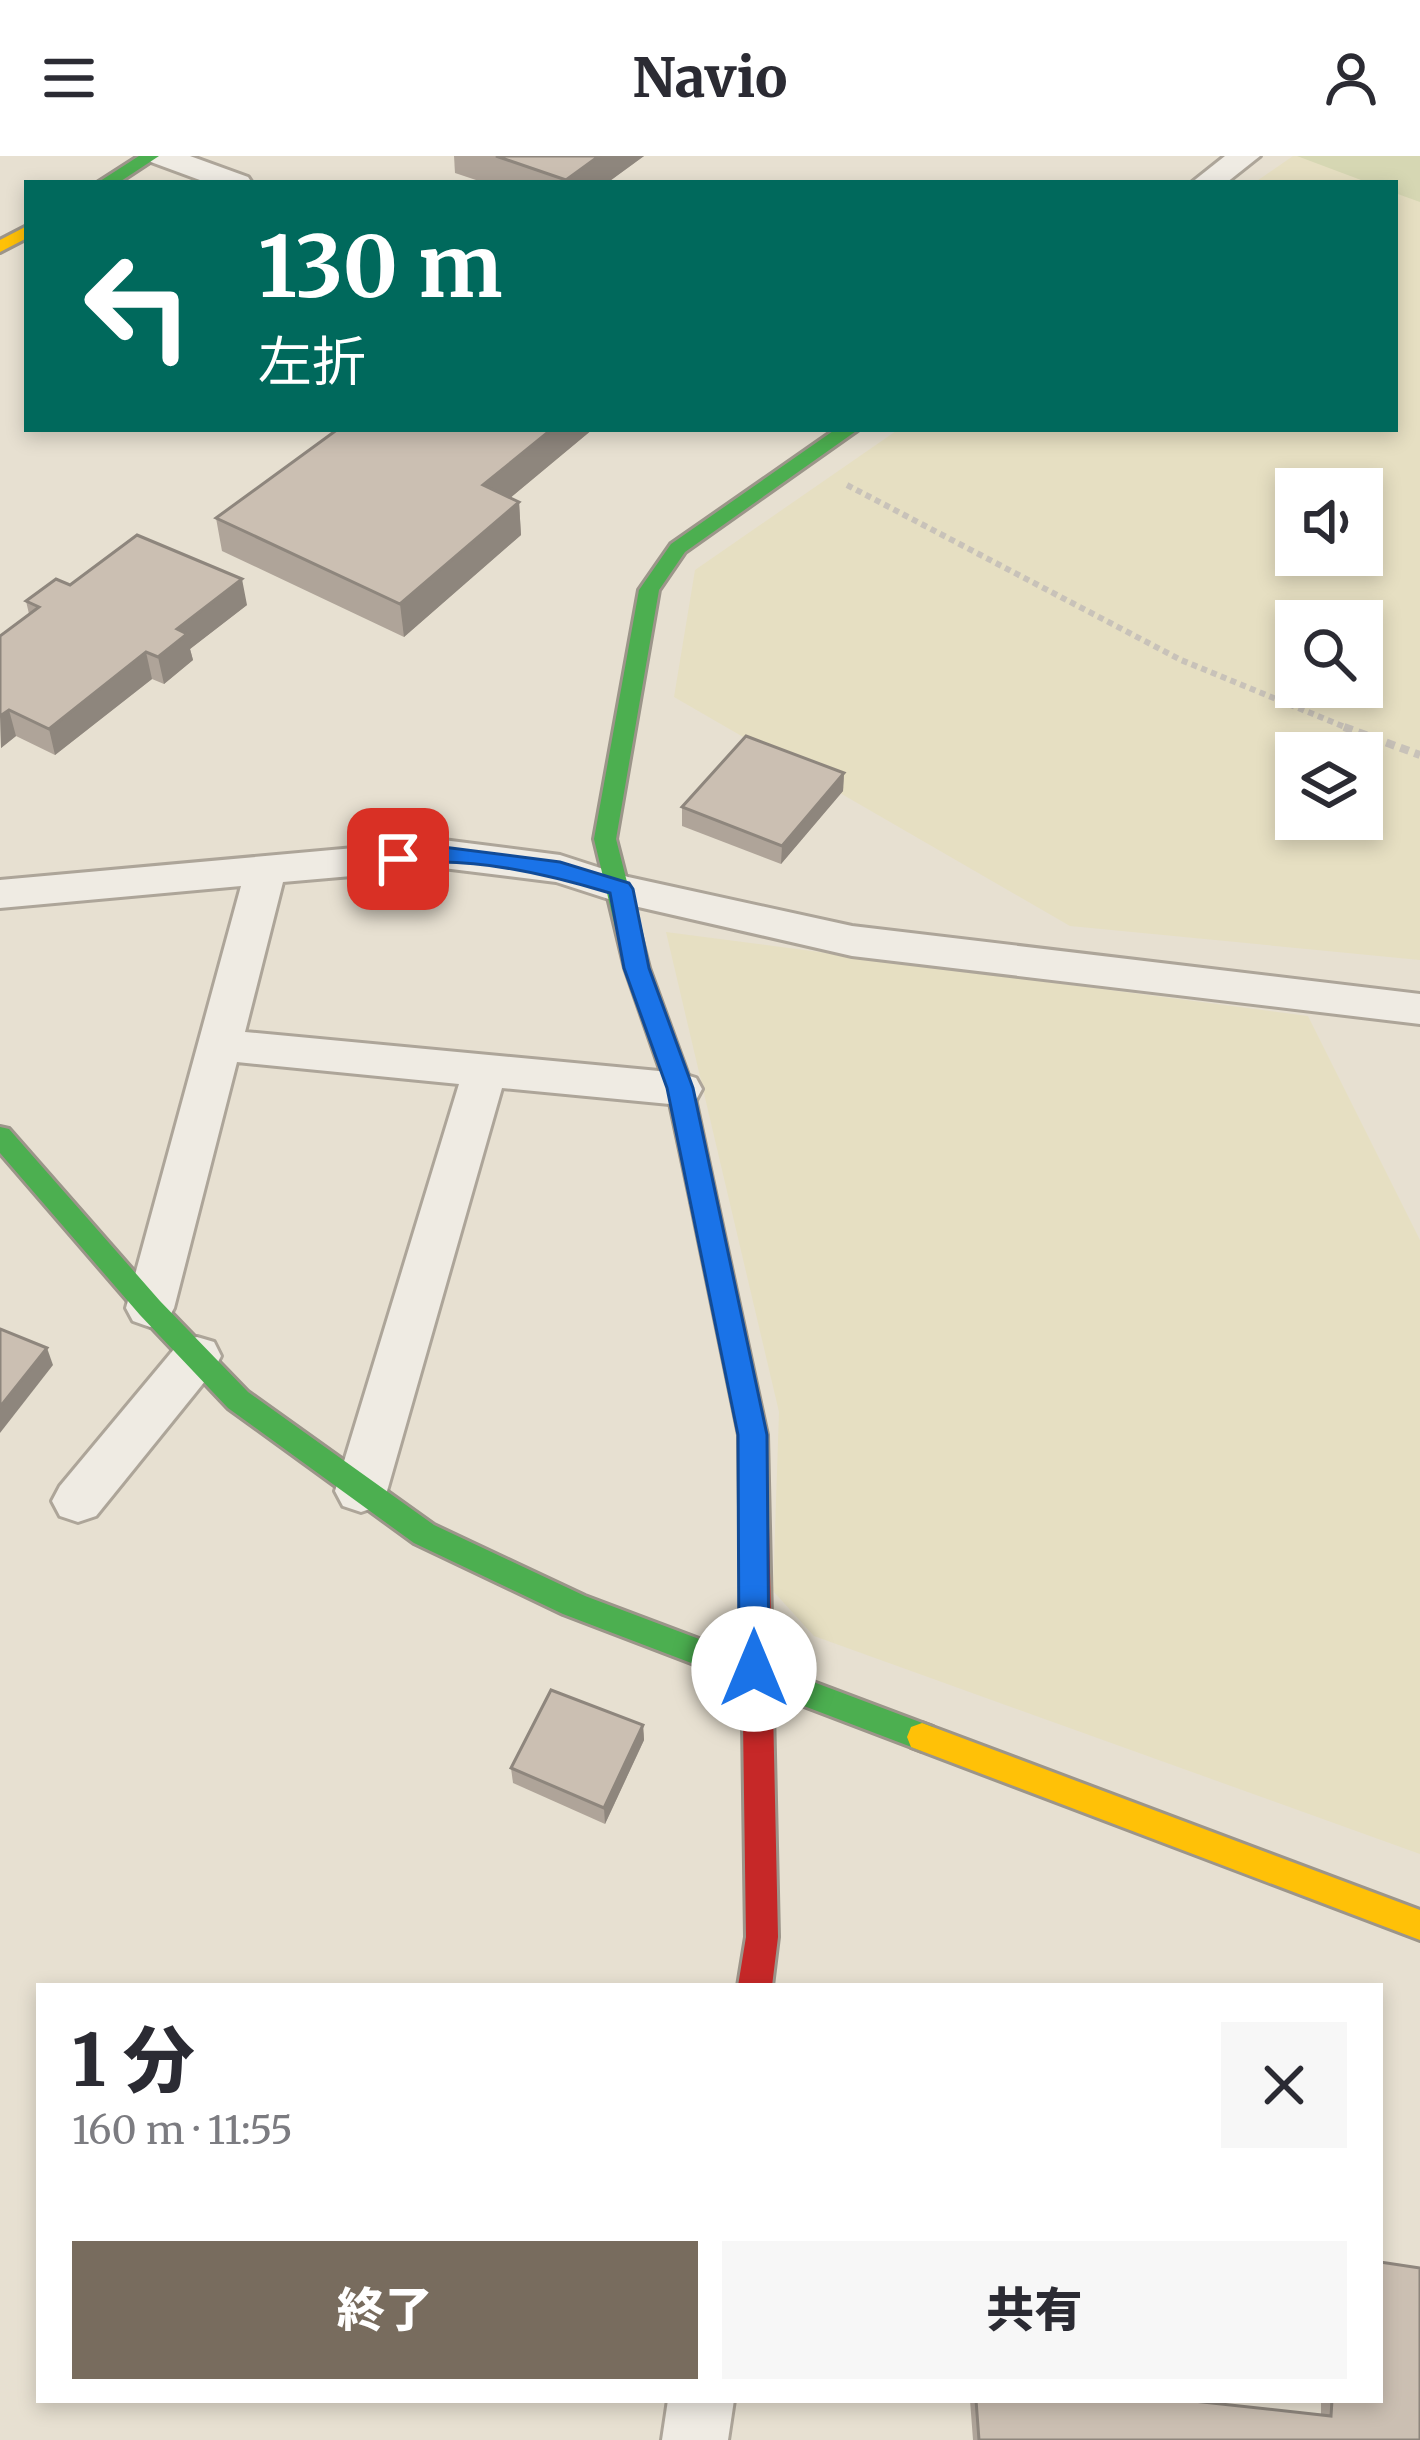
<!DOCTYPE html>
<html lang="ja">
<head>
<meta charset="utf-8">
<style>
  :root { --surface:#fff; --page:#f7f7f7; --text:#2b2b33; --muted:#7c7c81; --accent:#786c5e }
  body { margin:0; font-family:Merriweather,"Noto Sans JP",serif; background:var(--page); color:var(--text); height:100vh; display:flex; flex-direction:column; font-size:45px; white-space:nowrap }
  * { box-sizing:border-box; margin:0 }
  p { font-size:39px; color:var(--muted) }
  .icon { flex:none; width:66px; height:66px; fill:none; stroke:currentColor; stroke-width:2; stroke-linecap:round; stroke-linejoin:round }
  .map { position:relative; flex:1; overflow:hidden }
  .panel { position:absolute; left:36px; top:1827px; width:1347px; height:420px; display:flex; flex-direction:column; background:var(--surface); border-radius:0px; box-shadow:0 6px 18px #0003 }
  .panel>* { flex:none }
  .top-card { position:absolute; left:24px; top:24px; width:1374px; height:252px; border-radius:0px; box-shadow:0 6px 18px #0003; background:#00695c; color:#fff; overflow:hidden }
  .buttons { position:absolute; left:1275px; top:312px; display:grid; gap:24px }
  .buttons a { display:grid; place-items:center; width:108px; height:108px; border-radius:0px; background:var(--surface); box-shadow:0 6px 18px #0003; font-size:60px }
  .pin { position:absolute; display:grid; place-items:center; width:102px; height:102px; color:#fff; margin:-51px; border-radius:24px; box-shadow:0 6px 18px #0006 }
  .me { position:absolute; width:132px; margin:-66px; rotate:0deg; stroke-linejoin:round; filter:drop-shadow(0 0 9px #0008) }
  .turn { display:flex; align-items:center; gap:42px; height:252px; padding:0 36px; font-size:54px }
  .turn .icon { width:156px; height:156px; stroke-width:2.5 }
  .turn b { display:block; font-size:84px; line-height:102px }
  .round { display:grid; place-items:center; flex:none; width:126px; height:126px; border-radius:0px; background:var(--page) }
  .headline { display:flex; align-items:center; justify-content:space-between; height:204px; padding:0 36px }
  h1 { font-size:72px; font-weight:800; line-height:90px }
  .action { display:flex; gap:24px; margin-top:auto; padding:24px 36px }
  .action a { flex:1; height:138px; border-radius:0px; background:var(--accent); color:#fff; font-size:48px; font-weight:800; line-height:138px; text-align:center }
  .action a+a { background:var(--page); color:var(--text) }
  header { display:flex; justify-content:space-between; align-items:center; height:156px; padding:0 36px; background:var(--surface); font-size:54px; font-weight:800 }
  .map>svg:first-child { display:block }
  .farmland { fill:#e6dfc2; fill-rule:evenodd }
  .green { fill:#d6d7b3 }
  .lines { fill:none; stroke-linecap:round; stroke-linejoin:round }
  .street-casing { stroke:#ada599; stroke-width:6 }
  .fast-casing { stroke:#9c958a; stroke-width:6 }
  .slow-casing { stroke:#9c958a; stroke-width:6 }
  .jam-casing { stroke:#9c958a; stroke-width:6 }
  .path-far1 { stroke:#c8c2b9; stroke-width:6; stroke-dasharray:6 4.5; stroke-linecap:butt }
  .path { stroke:#c8c2b9; stroke-width:8; stroke-dasharray:9 6; stroke-linecap:butt }
  .street { fill:#efebe3; fill-rule:evenodd }
  .fast { fill:#4caf50; fill-rule:evenodd }
  .slow { fill:#ffc107; fill-rule:evenodd }
  .jam { fill:#c62828; fill-rule:evenodd }
  .wall { fill:#afa499 }
  .shaded-wall { fill:#8e867d }
  .building { fill:#cbbfb2; stroke:#8e867d; stroke-width:3 }
  .route { fill:#1a73e8; stroke:#114b97; stroke-width:3 }
</style>
</head>
<body>
<header><svg class="icon" aria-label="menu" viewBox="0 0 24 24"><path d="M4 6h16M4 12h16M4 18h16"/></svg>Navio<svg class="icon" aria-label="person" viewBox="0 0 24 24"><circle cx="12" cy="8" r="4"/><path d="M4 21q1-7 8-7t8 7"/></svg></header>
<div class="map">
<svg width="1420" height="2284" viewBox="0 0 1420 2284">
  <rect width="100%" height="100%" fill="#e7e0d1"/>
  <g class="farmland">
    <path d="M 1293,0 L 1326,0 L 1385,27 L 1254,27 Z"/>
    <path d="M 1395,32 L 1420,45 L 1420,804 L 1070,770 L 674,541 L 695,414 L 899,273 L 1395,273 ZM 1296,333 L 1362,333 L 1362,399 L 1296,399 ZM 1296,465 L 1362,465 L 1362,531 L 1296,531 ZM 1296,597 L 1362,597 L 1362,663 L 1296,663 Z"/>
    <path d="M 666,776 L 1308,860 L 1420,1084 L 1420,1698 L 814,1480 L 773,1435 L 779,1256 Z"/>
  </g>
  <path class="green" d="M 1297,0 L 1420,0 L 1420,46 L 1395,37 L 1395,27 L 1369,27 Z"/>
  <g class="lines">
    <defs>
      <g id="street">
        <path d="M 147,0 L 190,0 L 248,21 L 252,27 L 208,27 L 151,6 Z"/>
        <path d="M 1225,0 L 1260,0 L 1226,27 L 1191,27 Z"/>
        <path d="M 443,684 L 560,699 L 628,721 L 852,770 L 1420,838 L 1420,868 L 852,800 L 621,747 L 556,726 L 443,712 L 283,726 L 245,876 L 680,917 L 696,922 L 702,933 L 696,944 L 680,949 L 502,932 L 387,1335 L 379,1350 L 361,1356 L 343,1350 L 335,1335 L 459,928 L 237,906 L 174,1152 L 167,1165 L 150,1171 L 133,1165 L 126,1152 L 241,730 L 0,752 L 0,724 Z"/>
        <path d="M 197,1181 L 214,1186 L 221,1200 L 214,1214 L 96,1360 L 78,1366 L 60,1360 L 52,1345 L 60,1330 L 180,1186 Z"/>
        <path d="M 668,2244 L 734,2244 L 728,2284 L 662,2284 Z"/>
      </g>
      <g id="fast">
        <path d="M 139,0 L 159,0 L 118,27 L 97,27 Z"/>
        <path d="M 836,273 L 859,273 L 685,396 L 659,434 L 616,683 L 649,812 L 693,933 L 717,1046 L 704,1056 L 691,1046 L 667,933 L 625,812 L 594,683 L 639,434 L 671,388 Z"/>
        <path d="M 0,971 L 9,973 L 160,1145 L 248,1236 L 434,1369 L 585,1440 L 933,1571 L 937,1581 L 933,1591 L 922,1595 L 563,1458 L 414,1387 L 228,1252 L 140,1159 L 0,997 Z"/>
      </g>
      <g id="slow">
        <path d="M 27,70 L 27,82 L 0,96 L 0,84 Z"/>
        <path d="M 922,1567 L 1420,1754 L 1420,1784 L 911,1591 L 907,1581 L 911,1571 Z"/>
      </g>
      <path id="jam" d="M 704,1036 L 717,1046 L 767,1279 L 778,1781 L 772,1830 L 738,1830 L 746,1781 L 739,1279 L 691,1046 Z"/>
    </defs>
    <use href="#street" class="street-casing"/>
    <use href="#fast" class="fast-casing"/>
    <use href="#slow" class="slow-casing"/>
    <use href="#jam" class="jam-casing"/>
    <path class="path-far1" d="M 847,329 L 1181,504 L 1352,574"/>
    <path class="path" d="M 1344,571 L 1420,599"/>
    <use href="#street" class="street"/>
    <use href="#fast" class="fast"/>
    <use href="#slow" class="slow"/>
    <use href="#jam" class="jam"/>
  </g>
  <g class="wall">
    <path d="M 454,0 L 644,0 L 607,27 L 485,27 L 455,17 Z"/>
    <path d="M 593,273 L 510,342 L 519,346 L 521,379 L 404,481 L 222,395 L 216,362 Z"/>
    <path d="M 70,429 L 247,449 L 190,493 L 193,504 L 164,528 L 152,523 L 55,599 L 16,580 L 1,592 L 0,480 L 29,458 L 26,445 Z"/>
    <path d="M 844,617 L 843,635 L 781,708 L 682,670 L 682,651 Z"/>
    <path d="M 643,1569 L 644,1584 L 605,1668 L 513,1627 L 511,1612 Z"/>
    <path d="M 970,2244 L 1184,2244 L 1321,2258 L 1321,2244 L 1380,2244 L 1420,2284 L 973,2284 Z"/>
  </g>
  <g class="shaded-wall">
    <path d="M 599,0 L 644,0 L 607,27 L 566,27 L 566,24 Z"/>
    <path d="M 552,273 L 593,273 L 486,362 L 483,329 Z"/>
    <path d="M 519,346 L 521,379 L 404,481 L 400,448 Z"/>
    <path d="M 242,423 L 247,449 L 190,493 L 193,504 L 164,528 L 158,501 L 177,473 Z"/>
    <path d="M 146,496 L 152,523 L 55,599 L 49,573 Z"/>
    <path d="M 9,554 L 16,580 L 1,592 L 0,560 Z"/>
    <path d="M 844,617 L 843,635 L 781,708 L 782,690 Z"/>
    <path d="M 47,1192 L 53,1209 L 0,1277 L 0,1251 Z"/>
    <path d="M 643,1569 L 644,1584 L 605,1668 L 604,1652 Z"/>
  </g>
  <g class="building">
    <path d="M 496,0 L 599,0 L 566,24 Z"/>
    <path d="M 338,273 L 552,273 L 483,329 L 519,346 L 400,448 L 216,362 Z"/>
    <path d="M 137,379 L 242,423 L 177,473 L 187,478 L 158,501 L 146,496 L 49,573 L 9,554 L 0,560 L 0,480 L 39,451 L 26,445 L 56,423 L 70,429 Z"/>
    <path d="M 746,580 L 844,617 L 782,690 L 682,651 Z"/>
    <path d="M 0,1173 L 47,1192 L 0,1251 Z"/>
    <path d="M 551,1534 L 643,1569 L 604,1652 L 511,1612 Z"/>
    <path d="M 1380,2106 L 1420,2112 L 1420,2284 L 979,2284 L 976,2244 L 1184,2244 L 1331,2260 L 1332,2244 L 1380,2244 Z"/>
  </g>
  <path class="route" d="M 443,691 L 560,706 L 629,727 L 633,733 L 649,812 L 693,932 L 767,1279 L 769,1513 L 765,1523 L 754,1527 L 743,1523 L 739,1513 L 738,1279 L 667,932 L 624,812 L 610,737 C 557,721 497,706 441,706 C 422,707 401,717 387,703 L 398,695 Z"/>
</svg>
<div class="buttons">
<a><svg class="icon" aria-label="sound" viewBox="0 0 24 24"><path d="M4 9h4l5-4v14l-5-4H4zM17 9q2 3 0 6"/></svg></a>
<a><svg class="icon" aria-label="search" viewBox="0 0 24 24"><circle cx="10" cy="10" r="6"/><path d="M15 15l6 6"/></svg></a>
<a><svg class="icon" aria-label="layers" viewBox="0 0 24 24"><path d="M12 4l9 5-9 5-9-5zM3 14l9 5 9-5"/></svg></a>
</div>
<div class="pin" style="left:398px;top:703px;background:#d93025"><svg class="icon" aria-label="arrive" viewBox="0 0 24 24"><path d="M6 21V4h12l-3 4 3 4H6"/></svg></div>
<svg class="me" style="left:754px;top:1513px" viewBox="-20 -20 40 40"><circle r="19" fill="#fff"/><path d="M0-13L10 11 0 6-10 11z" fill="#1a73e8"/></svg>
<div class="top-card">
<div class="turn"><svg class="icon" aria-label="left" viewBox="0 0 24 24"><path d="M17 20v-9H6M10 6l-5 5 5 5"/></svg><div><b>130 m</b>左折</div></div>
</div>
<section class="panel">
<div class="headline"><div><h1>1 分</h1><p>160 m · 11:55</p></div><a class="round"><svg class="icon" aria-label="close" viewBox="0 0 24 24"><path d="M6 6l12 12M18 6L6 18"/></svg></a></div>
<div class="action"><a>終了</a><a>共有</a></div>
</section>
</div>
</body>
</html>
